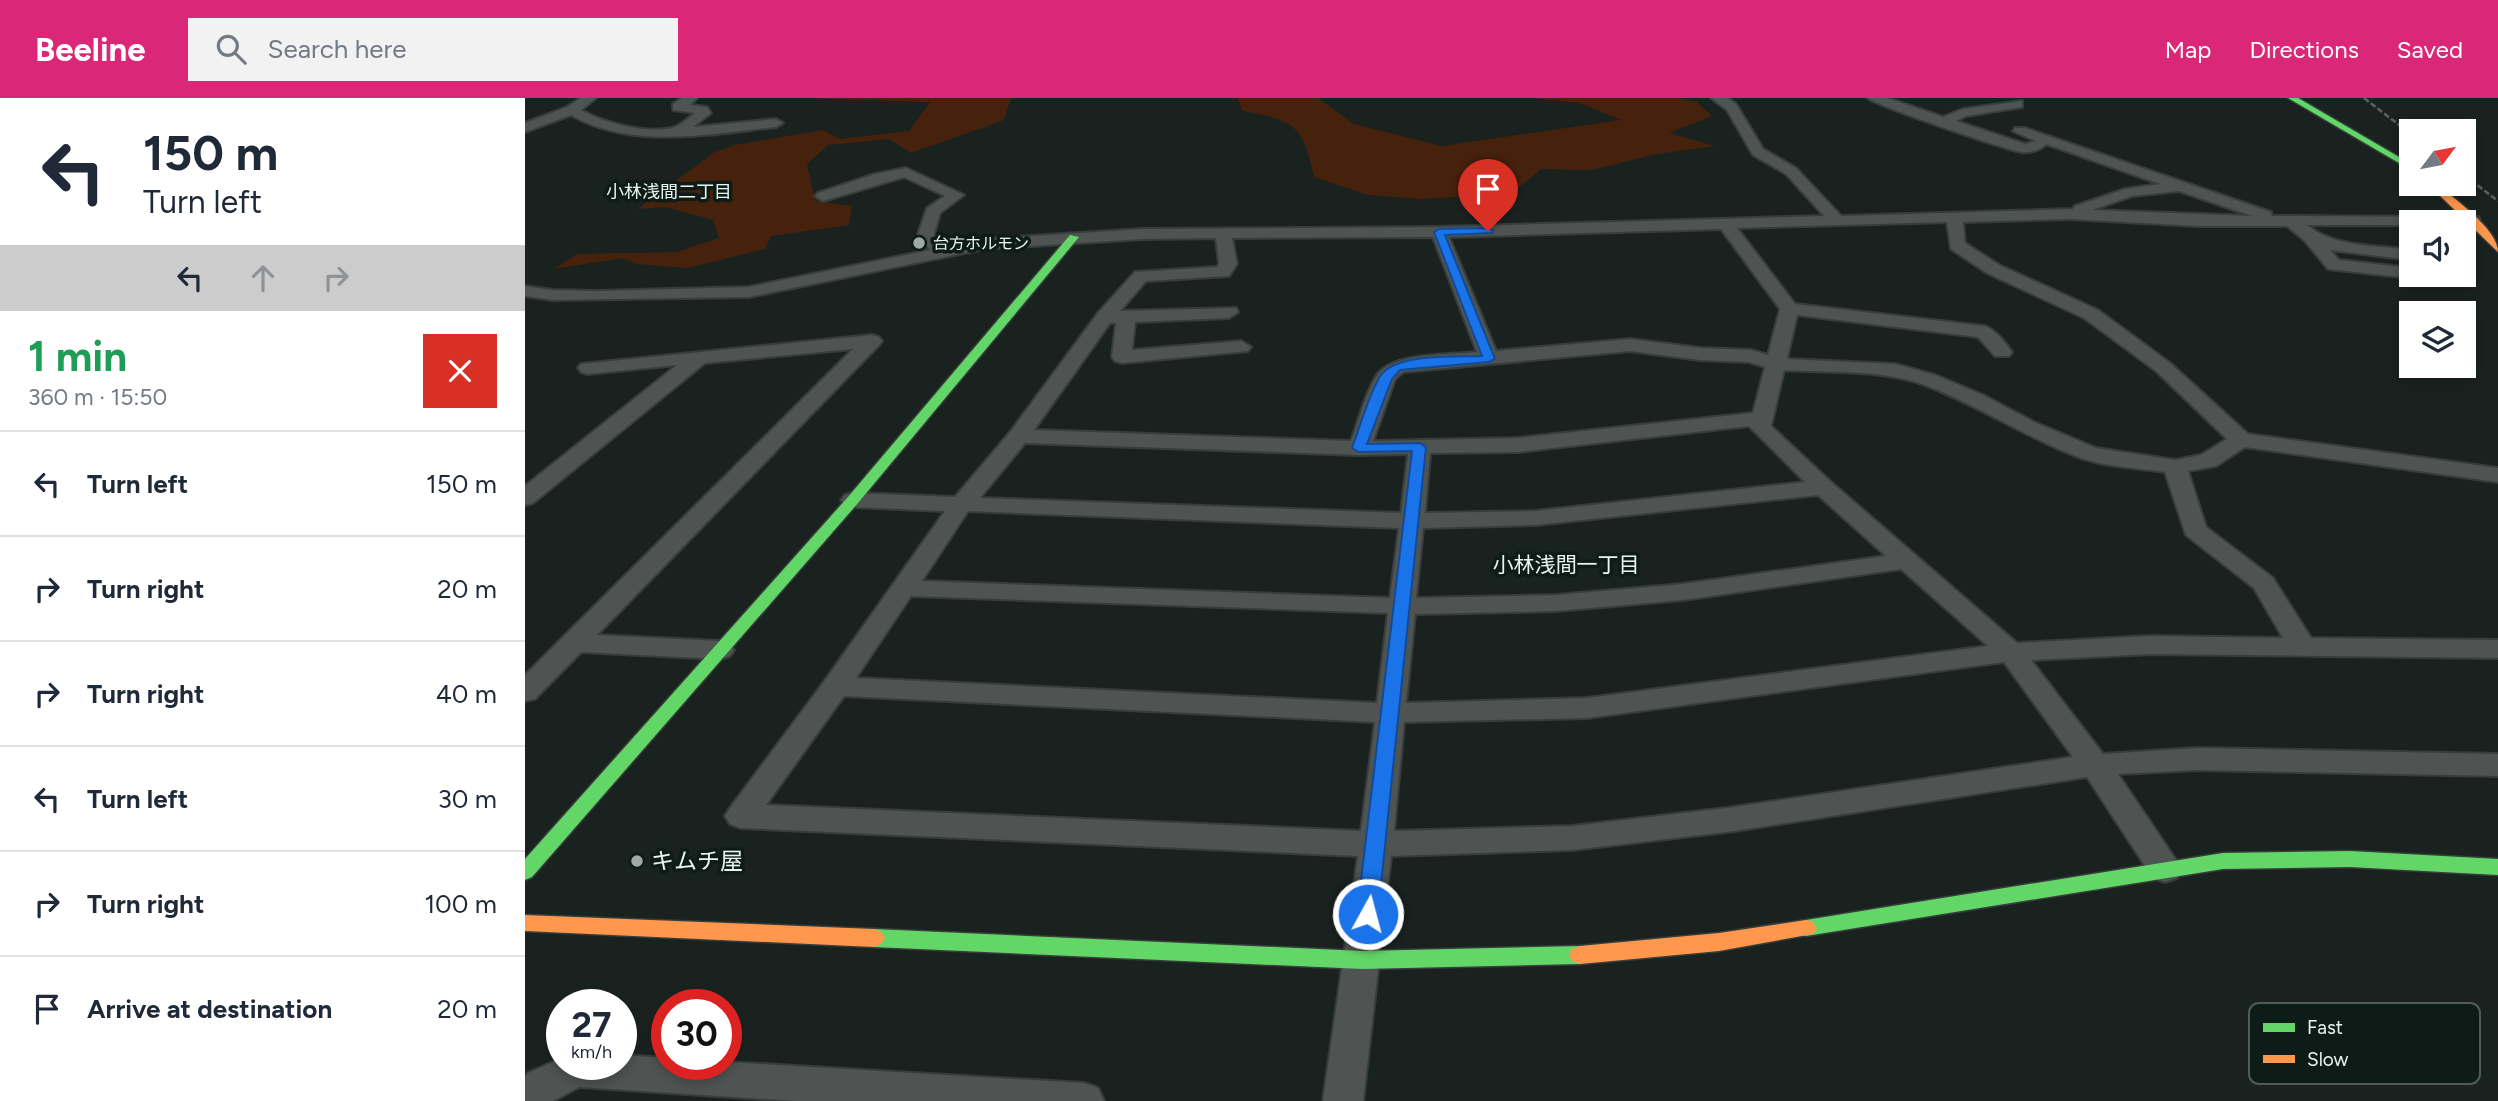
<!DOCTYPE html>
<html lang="en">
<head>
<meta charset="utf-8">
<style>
  :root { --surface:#fff; --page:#f2f2f3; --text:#1f2937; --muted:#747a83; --line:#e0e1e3; --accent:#db2777 }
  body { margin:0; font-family:Figtree,"Noto Sans JP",sans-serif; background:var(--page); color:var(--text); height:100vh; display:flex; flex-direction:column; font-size:26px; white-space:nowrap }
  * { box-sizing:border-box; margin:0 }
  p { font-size:23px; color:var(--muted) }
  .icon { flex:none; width:38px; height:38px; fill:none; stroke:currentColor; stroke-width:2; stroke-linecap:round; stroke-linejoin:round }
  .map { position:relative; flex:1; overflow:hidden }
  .sheet { display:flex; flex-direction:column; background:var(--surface); width:525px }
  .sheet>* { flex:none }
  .top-card { background:#fff; color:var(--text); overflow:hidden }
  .needle { width:46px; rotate:58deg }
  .controls { position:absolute; left:1874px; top:21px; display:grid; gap:14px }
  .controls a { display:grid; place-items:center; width:77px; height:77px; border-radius:0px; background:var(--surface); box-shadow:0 4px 10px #0003; font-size:35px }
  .speed { position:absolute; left:21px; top:891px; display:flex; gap:14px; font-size:35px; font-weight:700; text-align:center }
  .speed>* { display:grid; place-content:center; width:91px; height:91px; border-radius:50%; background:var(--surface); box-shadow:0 4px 10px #0003; line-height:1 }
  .speed small { font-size:18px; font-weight:400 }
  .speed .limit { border:10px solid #d22; background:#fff; color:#111 }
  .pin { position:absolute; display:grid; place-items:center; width:60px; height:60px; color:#fff; margin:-72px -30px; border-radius:50% 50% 50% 0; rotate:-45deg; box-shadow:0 0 7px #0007 }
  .pin .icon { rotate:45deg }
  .me { position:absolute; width:77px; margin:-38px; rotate:7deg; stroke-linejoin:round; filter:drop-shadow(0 0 5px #0008) }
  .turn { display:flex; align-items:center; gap:24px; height:147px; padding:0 28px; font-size:32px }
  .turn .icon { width:91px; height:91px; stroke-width:2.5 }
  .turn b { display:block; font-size:49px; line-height:60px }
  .lanes { display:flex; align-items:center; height:66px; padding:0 28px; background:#0003; justify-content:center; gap:35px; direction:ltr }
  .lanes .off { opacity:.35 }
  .round { display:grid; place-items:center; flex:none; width:74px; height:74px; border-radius:0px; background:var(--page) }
  .overview { display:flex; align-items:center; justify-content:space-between; height:119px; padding:0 28px }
  h1 { font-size:42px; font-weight:700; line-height:52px; color:#1e9e55 }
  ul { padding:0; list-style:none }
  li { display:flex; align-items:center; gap:21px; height:105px; padding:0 28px; border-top:2px solid var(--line) }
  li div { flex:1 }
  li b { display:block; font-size:26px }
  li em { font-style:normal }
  header { display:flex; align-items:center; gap:42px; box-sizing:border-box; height:98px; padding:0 35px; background:var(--accent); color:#fff }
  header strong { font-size:33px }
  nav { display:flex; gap:38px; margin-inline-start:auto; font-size:24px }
  .search { width:490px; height:63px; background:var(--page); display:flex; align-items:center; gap:18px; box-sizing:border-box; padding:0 24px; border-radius:0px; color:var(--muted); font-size:26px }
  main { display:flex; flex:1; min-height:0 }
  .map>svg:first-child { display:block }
  .green { fill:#46220d }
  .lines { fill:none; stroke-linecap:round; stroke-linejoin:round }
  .street-casing { stroke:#373d3b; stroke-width:4 }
  .fast-casing { stroke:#373d3b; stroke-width:3 }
  .slow-casing { stroke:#373d3b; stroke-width:3 }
  .street { fill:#4f5452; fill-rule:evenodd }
  .fast { fill:#63d668; fill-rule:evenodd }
  .slow { fill:#ff974d; fill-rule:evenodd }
  .rail { stroke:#5b615f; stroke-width:2.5; stroke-dasharray:6 2.5; stroke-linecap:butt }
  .route { fill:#1a73e8; stroke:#114b97; stroke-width:2 }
  .poi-dot { fill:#a1aaa6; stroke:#0e1c17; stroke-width:2.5 }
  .labels { text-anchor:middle; stroke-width:7; stroke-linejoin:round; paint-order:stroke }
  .far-poi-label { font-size:16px; fill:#e9f3ef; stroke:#0e1c17; text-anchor:start }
  .far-neighbourhood-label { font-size:18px; fill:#e9f3ef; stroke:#0e1c17 }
  .neighbourhood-label { font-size:21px; fill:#e9f3ef; stroke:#0e1c17 }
  .near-poi-label { font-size:23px; fill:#e9f3ef; stroke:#0e1c17; text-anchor:start }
  .key { fill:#0e1c17; stroke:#505c58; stroke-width:2 }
  .key-label { font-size:19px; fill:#e9f3ef }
</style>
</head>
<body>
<header>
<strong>Beeline</strong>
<div class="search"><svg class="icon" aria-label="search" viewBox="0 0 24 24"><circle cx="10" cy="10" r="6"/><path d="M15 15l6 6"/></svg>Search here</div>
<nav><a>Map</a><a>Directions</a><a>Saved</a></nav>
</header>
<main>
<section class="sheet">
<div class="top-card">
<div class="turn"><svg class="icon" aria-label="left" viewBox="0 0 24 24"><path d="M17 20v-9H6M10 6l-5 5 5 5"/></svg><div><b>150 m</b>Turn left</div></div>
<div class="lanes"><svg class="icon" aria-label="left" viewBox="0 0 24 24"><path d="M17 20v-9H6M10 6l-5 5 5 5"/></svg><svg class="icon off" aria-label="ahead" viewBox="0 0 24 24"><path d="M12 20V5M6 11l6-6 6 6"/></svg><svg class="icon off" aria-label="right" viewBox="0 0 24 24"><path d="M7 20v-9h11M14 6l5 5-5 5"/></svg></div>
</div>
<div class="overview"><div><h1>1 min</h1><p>360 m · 15:50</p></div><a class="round" style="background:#d93025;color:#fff"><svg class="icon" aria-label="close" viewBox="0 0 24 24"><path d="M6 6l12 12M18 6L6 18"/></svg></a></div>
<ul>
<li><svg class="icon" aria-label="left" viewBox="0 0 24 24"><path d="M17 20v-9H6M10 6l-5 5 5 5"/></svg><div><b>Turn left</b></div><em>150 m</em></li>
<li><svg class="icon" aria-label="right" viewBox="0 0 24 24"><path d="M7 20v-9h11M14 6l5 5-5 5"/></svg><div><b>Turn right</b></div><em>20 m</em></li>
<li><svg class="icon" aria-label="right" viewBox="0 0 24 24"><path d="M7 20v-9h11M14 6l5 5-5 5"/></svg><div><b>Turn right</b></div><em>40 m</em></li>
<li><svg class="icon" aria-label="left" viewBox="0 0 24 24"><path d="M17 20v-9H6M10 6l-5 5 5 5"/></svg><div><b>Turn left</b></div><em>30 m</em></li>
<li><svg class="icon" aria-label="right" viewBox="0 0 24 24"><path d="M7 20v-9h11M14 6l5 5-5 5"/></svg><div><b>Turn right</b></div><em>100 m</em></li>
<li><svg class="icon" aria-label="arrive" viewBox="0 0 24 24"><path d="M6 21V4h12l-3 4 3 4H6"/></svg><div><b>Arrive at destination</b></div><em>20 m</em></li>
</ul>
</section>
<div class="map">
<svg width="1973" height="1003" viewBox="0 0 1973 1003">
  <rect width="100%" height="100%" fill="#1a221f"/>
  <g class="green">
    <path d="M 280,0 L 486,0 L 479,22 L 386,55 L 364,41 L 303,47 L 282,66 L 290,103 L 327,108 L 324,127 L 246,138 L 240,151 L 162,170 L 111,166 L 98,160 L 29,171 L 52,156 L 152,154 L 194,140 L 188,122 L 141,109 L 112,111 L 190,54 L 210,47 L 298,32 L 315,41 L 384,33 L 405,4 Z"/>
    <path d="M 713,0 L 793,0 L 829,26 L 916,48 L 1096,22 L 1055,5 L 1007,0 L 1154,0 L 1172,4 L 1187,18 L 1144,35 L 1190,48 L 1132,56 L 1066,72 L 1016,71 L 986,96 L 896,101 L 843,97 L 789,79 C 778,26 769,22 717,13 Z"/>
  </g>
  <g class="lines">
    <defs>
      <g id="street">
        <path d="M 56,0 L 71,0 L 56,12 C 79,25 121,36 147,30 C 155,28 163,20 170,15 L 148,12 L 148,6 L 157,0 L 172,0 L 165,7 L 182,9 L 186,15 L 168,29 L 251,21 L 258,25 L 251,29 C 185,36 107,52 46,17 L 0,34 L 0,25 L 42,9 Z"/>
        <path d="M 1186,0 L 1203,0 L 1211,6 L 1238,51 L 1271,70 L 1316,118 L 1548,111 L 1550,108 L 1600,91 L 1635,86 L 1521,46 C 1517,52 1504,55 1496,54 C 1479,51 1352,8 1343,0 L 1362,0 L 1418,19 L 1438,11 L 1497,3 L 1497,9 L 1441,18 L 1431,23 L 1500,46 L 1511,43 L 1488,33 L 1490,30 L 1500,30 L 1746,114 L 1747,118 L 1953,119 L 1955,122 L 1953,125 L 1939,127 L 1939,124 L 1886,124 L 1886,127 L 1782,127 C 1810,150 1852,147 1886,152 L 1886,162 L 1805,152 L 1814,162 L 1886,170 L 1886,177 L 1894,177 L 1886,180 L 1803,171 L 1780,143 L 1762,128 L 1673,128 L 1545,121 L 1438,124 L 1440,145 L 1474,167 L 1573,212 L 1645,265 L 1723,336 L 1973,370 L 1973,384 L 1720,349 L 1691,368 L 1663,373 L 1681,429 L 1748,480 L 1786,540 L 1973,542 L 1973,560 L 1625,556 L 1506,562 L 1578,656 L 1672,650 L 1973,656 L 1973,678 L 1672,672 L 1593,676 L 1657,771 L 1652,780 L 1640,784 L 1628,780 L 1562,679 L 1202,734 L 1047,752 L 866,758 L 838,1003 L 798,1003 L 833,758 L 216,730 L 205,726 L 200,718 L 205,710 L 301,581 L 420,413 L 328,409 L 320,407 L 316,402 L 320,397 L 328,395 L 430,399 L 486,333 L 573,215 L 610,174 L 692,169 L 694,166 L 691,140 L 618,141 L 459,151 L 224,199 L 27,202 L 0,198 L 0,188 L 27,192 L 72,193 L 224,189 L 405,152 L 393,136 L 402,110 L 420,98 L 379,79 L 298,103 L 290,98 L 293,95 L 350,76 L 381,70 L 439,97 L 415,115 L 409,136 L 420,149 L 459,141 L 618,131 L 914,129 L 1299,118 L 1261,76 L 1228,57 L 1202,12 ZM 1654,93 L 1727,118 L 1567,112 L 1607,98 ZM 1422,124 L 1426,151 L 1462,175 L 1559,220 L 1631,273 L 1702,341 L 1676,357 L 1650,362 L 1571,350 L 1509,324 L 1458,297 L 1410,277 L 1370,266 L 1262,261 L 1272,217 L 1453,239 L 1470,258 L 1484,258 L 1487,254 C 1480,244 1470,231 1459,228 L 1270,206 L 1212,130 ZM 1196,131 L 1255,211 L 1243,257 L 1226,252 L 1175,250 L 1105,241 L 971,253 L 924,139 ZM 908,139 L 952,254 C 926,257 868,254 852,277 C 840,295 834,322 826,343 L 509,332 L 585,225 L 591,225 L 587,259 L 590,263 L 597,265 L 723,253 L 726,249 L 716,243 L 607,252 L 610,224 L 704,220 L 713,214 L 711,210 L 595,213 L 621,183 L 704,178 L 712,166 L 707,140 ZM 1105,253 L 1175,262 L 1224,264 L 1240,269 L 1228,315 L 993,340 L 848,343 L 870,281 L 878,274 ZM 1259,272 C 1304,275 1354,271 1397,286 C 1452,306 1501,340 1556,360 C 1582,369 1613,370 1640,374 L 1661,437 L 1729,490 L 1758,540 L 1625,538 L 1492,545 L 1306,384 L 1246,328 ZM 1224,328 L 1280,384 L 1010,413 L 900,415 L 905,355 L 993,354 ZM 500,345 L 834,357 L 883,356 L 876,415 L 455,400 ZM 1293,397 L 1361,458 L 1158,486 L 1031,497 L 891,500 L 898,430 L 1010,427 ZM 443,413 L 874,430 L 865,500 L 397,483 ZM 1376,471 L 1463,548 L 1062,600 L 881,605 L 890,516 L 1031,513 L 1158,502 ZM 386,498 L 863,515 L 852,605 L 331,580 ZM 1479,564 L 1548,659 L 1202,710 L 1047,728 L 869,733 L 879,624 L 1062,620 ZM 319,598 L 850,624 L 836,733 L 241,707 Z"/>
        <path d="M 1908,177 L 1938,177 L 1929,182 L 1911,181 Z"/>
        <path d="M 347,237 L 354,239 L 357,243 L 354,247 L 72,537 L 195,543 L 205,546 L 209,552 L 205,558 L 195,561 L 56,554 L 10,601 L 0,603 L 0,577 L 328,251 L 180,265 L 8,405 L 0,407 L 0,388 L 152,267 L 63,276 L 56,274 L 53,270 L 56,266 Z"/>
        <path d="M 96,957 L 142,960 L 142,966 L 201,966 L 201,964 L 559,985 L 573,990 L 579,1003 L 271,1003 L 54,989 L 28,1003 L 0,1003 L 0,979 L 3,975 L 37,960 L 37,966 L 96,966 Z"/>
      </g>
      <g id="fast">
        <path d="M 1763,0 L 1773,0 L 1886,66 L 1886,72 Z"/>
        <path d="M 545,137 L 554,139 L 333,405 L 7,779 L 0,782 L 0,761 L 323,399 Z"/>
        <path d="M 1825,753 L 1973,761 L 1973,777 L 1825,769 L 1698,771 L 1281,838 L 1274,836 L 1270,830 L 1274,824 L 1281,822 L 1698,755 Z"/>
        <path d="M 349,831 L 837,853 L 1055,848 L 1063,851 L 1066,857 L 1063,863 L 1055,866 L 837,871 L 349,849 L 342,846 L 338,840 L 342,834 Z"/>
      </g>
      <g id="slow">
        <path d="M 1903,86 L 1912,86 C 1929,101 1973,131 1973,154 Z"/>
        <path d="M 0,817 L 349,831 L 356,834 L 360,840 L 356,846 L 349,849 L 0,833 Z"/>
        <path d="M 1281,822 L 1288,824 L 1292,830 L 1288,836 L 1194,853 L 1055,866 L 1047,863 L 1044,857 L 1047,851 L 1055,848 L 1194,835 Z"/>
      </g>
    </defs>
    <use href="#street" class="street-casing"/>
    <use href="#fast" class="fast-casing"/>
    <use href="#slow" class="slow-casing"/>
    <use href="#street" class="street"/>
    <use href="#fast" class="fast"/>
    <use href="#slow" class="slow"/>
    <g class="rail">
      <path d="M 1839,0 L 1886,36"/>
      <path d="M 1939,77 L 1973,103"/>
    </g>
  </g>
  <path class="route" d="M 963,130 L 968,133 L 967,135 L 920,137 L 970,261 L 964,264 L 875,272 L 867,281 L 842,346 L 895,345 L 901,349 L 853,816 L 850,822 L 843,824 L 835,822 L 832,816 L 887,353 L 834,354 L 827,350 C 835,329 844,295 856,277 C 872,255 931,259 957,258 L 909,134 L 914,131 Z"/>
  <g class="poi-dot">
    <circle cx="394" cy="145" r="7"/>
    <circle cx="112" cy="763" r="7"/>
  </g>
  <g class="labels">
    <g class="far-poi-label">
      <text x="408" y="151">台方ホルモン</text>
    </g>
    <g class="far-neighbourhood-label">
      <text x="144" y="100">小林浅間二丁目</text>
    </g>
    <g class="neighbourhood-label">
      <text x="1041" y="474">小林浅間一丁目</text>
    </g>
    <g class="near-poi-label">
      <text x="126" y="771">キムチ屋</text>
    </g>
  </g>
  <rect x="1724" y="905" width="231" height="81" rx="10" class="key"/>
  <rect x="1738" y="925" width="32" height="9" fill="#63d668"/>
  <rect x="1738" y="957" width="32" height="8" fill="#ff974d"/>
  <g class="key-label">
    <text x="1782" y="936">Fast</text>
    <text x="1782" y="968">Slow</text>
  </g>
</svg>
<div class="controls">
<a><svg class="needle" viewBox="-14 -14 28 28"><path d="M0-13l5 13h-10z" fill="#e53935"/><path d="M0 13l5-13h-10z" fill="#747a83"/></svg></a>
<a><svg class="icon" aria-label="sound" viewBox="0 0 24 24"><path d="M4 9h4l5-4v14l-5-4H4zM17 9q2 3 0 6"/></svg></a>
<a><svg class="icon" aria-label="layers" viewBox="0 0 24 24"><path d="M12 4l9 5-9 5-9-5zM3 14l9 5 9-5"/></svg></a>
</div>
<div class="speed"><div>27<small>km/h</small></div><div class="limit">30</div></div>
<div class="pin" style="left:963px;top:133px;background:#d93025"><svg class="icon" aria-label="arrive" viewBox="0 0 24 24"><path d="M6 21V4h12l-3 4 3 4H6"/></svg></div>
<svg class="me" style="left:843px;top:816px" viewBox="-20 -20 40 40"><circle r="17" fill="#1a73e8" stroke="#fff" stroke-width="3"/><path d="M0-11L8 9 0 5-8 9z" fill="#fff"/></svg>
</div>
</main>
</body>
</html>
